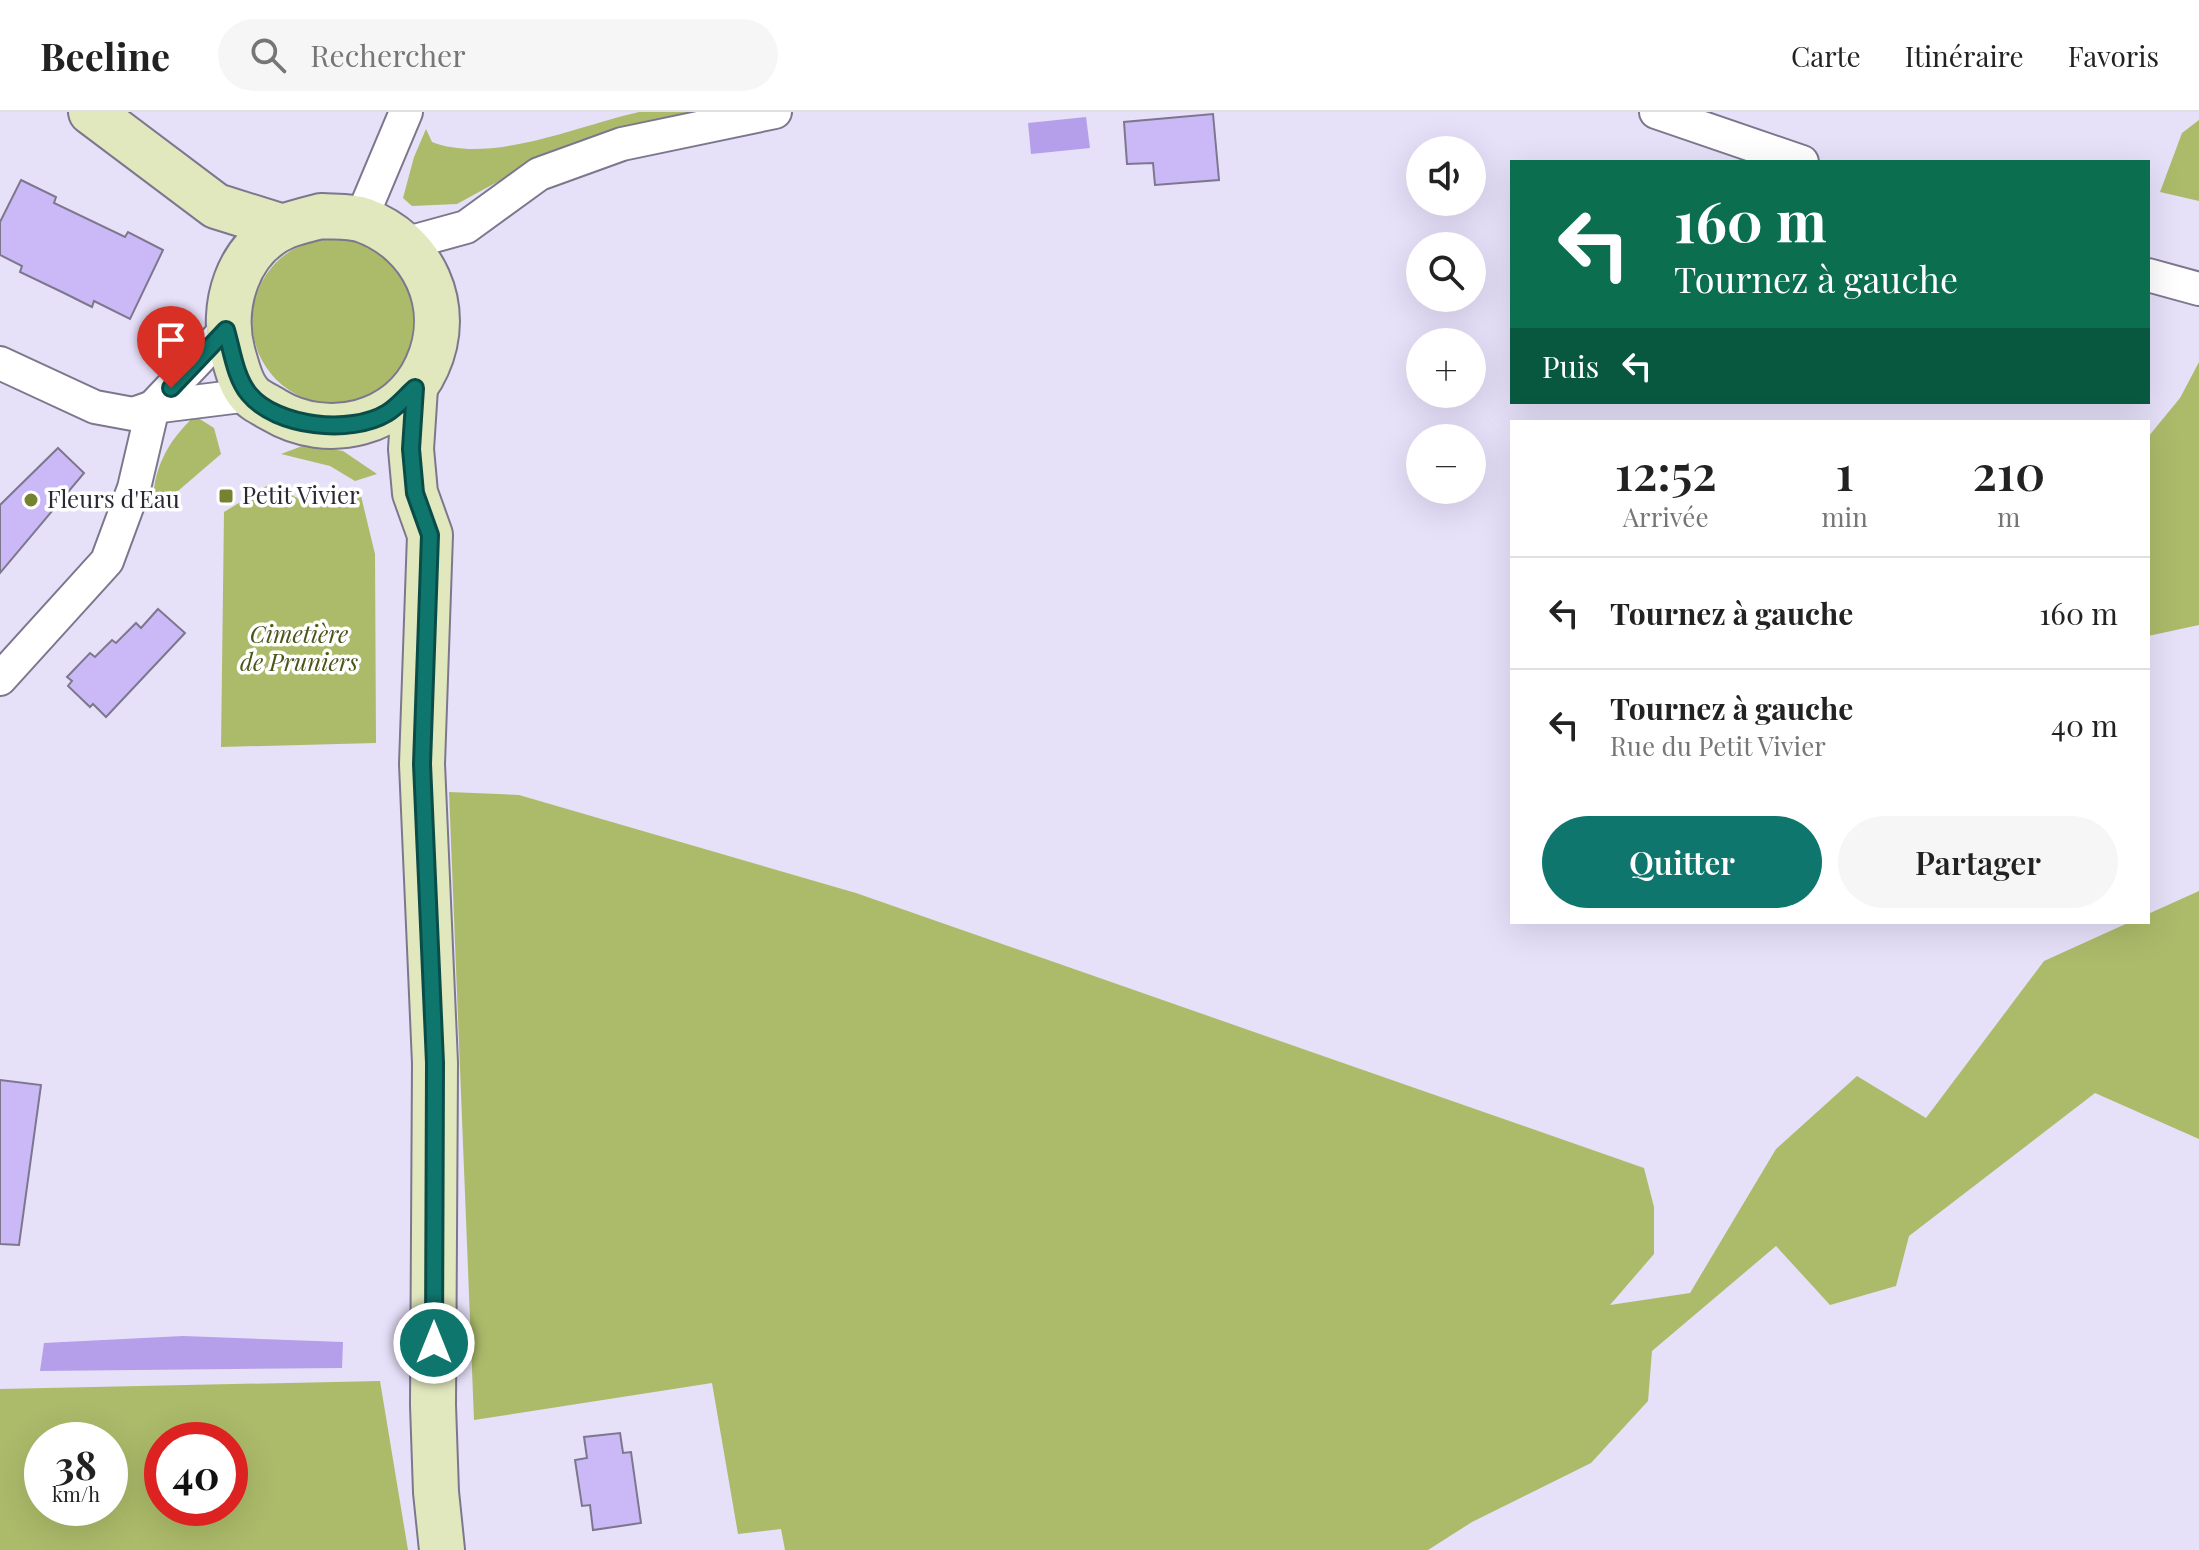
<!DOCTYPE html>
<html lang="fr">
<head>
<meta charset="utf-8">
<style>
  :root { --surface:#fff; --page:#f6f6f6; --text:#222; --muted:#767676; --line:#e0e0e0; --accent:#0f766e }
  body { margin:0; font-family:"Playfair Display",serif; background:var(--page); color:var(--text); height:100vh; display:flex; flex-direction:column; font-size:30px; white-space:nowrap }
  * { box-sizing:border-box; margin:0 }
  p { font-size:26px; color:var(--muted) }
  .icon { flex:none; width:44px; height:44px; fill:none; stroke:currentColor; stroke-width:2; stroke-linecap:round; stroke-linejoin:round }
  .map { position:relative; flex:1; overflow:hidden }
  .details { position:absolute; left:1510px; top:308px; width:640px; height:504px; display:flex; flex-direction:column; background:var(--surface); border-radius:0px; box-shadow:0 8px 32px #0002 }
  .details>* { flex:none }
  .top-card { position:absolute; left:1510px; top:48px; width:640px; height:244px; border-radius:0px; box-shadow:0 8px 32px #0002; background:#0b6e4f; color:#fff; overflow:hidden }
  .fabs { position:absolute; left:1406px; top:24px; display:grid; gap:16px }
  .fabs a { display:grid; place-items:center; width:80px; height:80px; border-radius:50%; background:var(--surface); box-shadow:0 8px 32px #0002; font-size:40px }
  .speed { position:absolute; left:24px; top:1310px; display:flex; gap:16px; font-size:40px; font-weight:700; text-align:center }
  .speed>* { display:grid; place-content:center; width:104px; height:104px; border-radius:50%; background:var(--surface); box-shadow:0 8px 32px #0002; line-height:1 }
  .speed small { font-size:20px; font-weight:400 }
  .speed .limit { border:12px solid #d22; background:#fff; color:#111 }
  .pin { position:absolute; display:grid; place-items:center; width:68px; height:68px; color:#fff; margin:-82px -34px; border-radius:50% 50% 50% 0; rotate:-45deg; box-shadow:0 0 8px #0007 }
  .pin .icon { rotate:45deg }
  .me { position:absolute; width:88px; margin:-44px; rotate:0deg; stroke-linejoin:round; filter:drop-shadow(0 0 6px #0008) }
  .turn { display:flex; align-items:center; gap:28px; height:168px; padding:0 32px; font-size:36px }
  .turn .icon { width:104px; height:104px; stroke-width:2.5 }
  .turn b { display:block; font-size:56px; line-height:68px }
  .then { display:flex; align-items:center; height:76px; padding:0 32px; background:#0003; gap:16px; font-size:30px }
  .eta { display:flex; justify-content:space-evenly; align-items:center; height:136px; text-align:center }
  .eta b { font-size:48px; font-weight:600; line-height:56px }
  .cta { display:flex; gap:16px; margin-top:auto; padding:16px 32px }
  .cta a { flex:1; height:92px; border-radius:48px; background:var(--accent); color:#fff; font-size:32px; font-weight:600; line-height:92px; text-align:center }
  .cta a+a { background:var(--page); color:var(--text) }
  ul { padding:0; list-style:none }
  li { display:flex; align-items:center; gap:24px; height:112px; padding:0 32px; border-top:2px solid var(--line) }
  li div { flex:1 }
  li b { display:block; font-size:30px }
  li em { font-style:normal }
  header { display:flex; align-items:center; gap:48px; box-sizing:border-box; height:112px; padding:0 40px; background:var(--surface); border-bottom:2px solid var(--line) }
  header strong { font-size:38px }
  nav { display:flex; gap:44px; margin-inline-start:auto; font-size:28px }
  .search { width:560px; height:72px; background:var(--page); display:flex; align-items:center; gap:20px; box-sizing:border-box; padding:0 28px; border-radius:44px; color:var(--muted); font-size:30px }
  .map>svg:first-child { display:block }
  .green { fill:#acbb6a; fill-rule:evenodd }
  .water { fill:#b59eea }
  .building { fill:#cbb9f7; stroke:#7d778e; stroke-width:2 }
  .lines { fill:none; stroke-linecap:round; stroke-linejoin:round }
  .street-casing { stroke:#7d778e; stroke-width:36 }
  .secondary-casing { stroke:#7d778e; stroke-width:48 }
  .street { stroke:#fff; stroke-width:32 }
  .secondary { stroke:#e2e8be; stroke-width:44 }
  .route-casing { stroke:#0a4d48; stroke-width:20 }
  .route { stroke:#0f766e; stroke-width:14 }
  .poi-dot { fill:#758230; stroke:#fff; stroke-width:3 }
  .labels { text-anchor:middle; stroke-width:7; stroke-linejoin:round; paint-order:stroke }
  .poi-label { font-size:24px; fill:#2a2832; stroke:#fff; text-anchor:start }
  .park-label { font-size:24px; font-style:italic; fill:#4b5519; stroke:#fff }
</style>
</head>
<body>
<header>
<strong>Beeline</strong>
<div class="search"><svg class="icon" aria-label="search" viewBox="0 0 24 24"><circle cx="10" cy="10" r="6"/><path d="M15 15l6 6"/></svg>Rechercher</div>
<nav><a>Carte</a><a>Itinéraire</a><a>Favoris</a></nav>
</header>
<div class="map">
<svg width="2199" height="1438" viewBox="0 0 2199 1438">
  <rect width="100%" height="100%" fill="#e6e0f9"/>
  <g class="green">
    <path d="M 639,0 L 728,0 L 528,53 L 457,92 L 412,94 L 403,86 L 414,45 L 426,17 L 432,30 C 491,53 580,13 639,0 Z"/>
    <path d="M 2199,8 L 2199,89 L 2160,80 L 2182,21 Z"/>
    <circle cx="335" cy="209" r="83"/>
    <path d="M 2199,250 L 2199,513 L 2148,524 L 2148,325 L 2180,286 Z"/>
    <path d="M 195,304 L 214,316 L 221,342 L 157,397 L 153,395 C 152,358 168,328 195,304 Z"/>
    <path d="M 305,333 L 343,339 L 377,362 L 355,369 L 330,354 L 281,342 Z"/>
    <path d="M 270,372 L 307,391 L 361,384 L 375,442 L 376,631 L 221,635 L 224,400 Z"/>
    <path d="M 449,680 L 519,683 L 856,781 L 1644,1056 L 1654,1095 L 1654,1142 L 1610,1193 L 1690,1181 L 1776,1037 L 1857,964 L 1926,1006 L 2044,849 L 2130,810 L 2148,810 L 2148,802 L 2199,779 L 2199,1027 L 2095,981 L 1909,1124 L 1896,1174 L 1830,1193 L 1776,1134 L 1652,1239 L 1648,1289 L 1591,1351 L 1472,1410 L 1428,1438 L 785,1438 L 781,1417 L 738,1422 L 712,1271 L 474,1308 Z"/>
    <path d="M 380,1269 L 408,1438 L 0,1438 L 0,1277 ZM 42,1328 L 110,1328 L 110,1396 L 42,1396 ZM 162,1328 L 230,1328 L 230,1396 L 162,1396 Z"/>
  </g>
  <g class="water">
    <path d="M 1086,5 L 1090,36 L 1031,42 L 1028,11 Z"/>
    <path d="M 183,1224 L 343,1230 L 342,1256 L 40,1259 L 44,1231 Z"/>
  </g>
  <g class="building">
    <path d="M 1213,2 L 1219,68 L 1155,73 L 1153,51 L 1127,52 L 1124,10 Z"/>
    <path d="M 21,68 L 56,85 L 54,91 L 125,125 L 128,120 L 163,138 L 130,207 L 94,189 L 92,195 L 64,181 L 20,160 L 22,154 L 0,143 L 0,110 Z"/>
    <path d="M 58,336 L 84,361 L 0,461 L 0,393 Z"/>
    <path d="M 158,497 L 185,521 L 106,605 L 93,592 L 90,595 L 68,574 L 72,569 L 67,565 L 90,541 L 95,545 L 112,528 L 116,531 L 136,511 L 141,516 Z"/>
    <path d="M 0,968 L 41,973 L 19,1133 L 0,1132 Z"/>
    <path d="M 620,1321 L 623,1341 L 631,1340 L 641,1411 L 593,1418 L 590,1393 L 582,1394 L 575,1348 L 587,1346 L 584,1325 Z"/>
  </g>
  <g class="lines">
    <defs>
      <g id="street">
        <path d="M 1656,0 L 1802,50"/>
        <path d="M 361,107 L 406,0"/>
        <path d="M 404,132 L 466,115 L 539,62 L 622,32 L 775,0"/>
        <path d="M 2148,163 L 2199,177"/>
        <path d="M 0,251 L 95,295 L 133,302 L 153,295 L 249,283"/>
        <path d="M 0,567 L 107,449 L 134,376 L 153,295 L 226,218"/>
      </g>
      <g id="secondary">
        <path d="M 91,0 L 216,94 L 283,115"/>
        <path d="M 321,104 C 334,105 351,104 363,108 C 424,130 454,195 427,254 C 401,313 327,330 274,298 C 266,293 254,288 249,281 C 240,271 237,255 233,242 C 220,195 237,135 286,114 C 297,110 310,107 321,104 Z"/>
        <path d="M 415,276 L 411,337 L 415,381 L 430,423 L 422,652 L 435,951 L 433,1293 L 436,1380 L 442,1438"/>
      </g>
    </defs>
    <use href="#street" class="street-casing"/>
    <use href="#secondary" class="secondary-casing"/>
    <use href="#street" class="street"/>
    <use href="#secondary" class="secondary"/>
  </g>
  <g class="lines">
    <defs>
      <path id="route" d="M 171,276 L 226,218 C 232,238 235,265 249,282 C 276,315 351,323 387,301 C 397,295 406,284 415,276 L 411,337 L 415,381 L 430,423 L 422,652 L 435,951 L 434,1231"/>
    </defs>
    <use href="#route" class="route-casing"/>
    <use href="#route" class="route"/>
  </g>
  <g class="poi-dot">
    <rect x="218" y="376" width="16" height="16" rx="4"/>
    <circle cx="31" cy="388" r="8"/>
  </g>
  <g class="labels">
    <g class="poi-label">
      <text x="242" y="392">Petit Vivier</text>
      <text x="47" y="396">Fleurs d'Eau</text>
    </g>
    <g class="park-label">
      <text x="299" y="531">Cimetière<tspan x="299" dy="28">de Pruniers</tspan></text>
    </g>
  </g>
</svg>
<div class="fabs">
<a><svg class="icon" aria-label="sound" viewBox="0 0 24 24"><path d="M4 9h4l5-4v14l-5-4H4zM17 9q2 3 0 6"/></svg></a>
<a><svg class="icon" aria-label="search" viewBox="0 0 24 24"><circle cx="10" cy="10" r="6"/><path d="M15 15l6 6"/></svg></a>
<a>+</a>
<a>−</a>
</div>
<div class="speed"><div>38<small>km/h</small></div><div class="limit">40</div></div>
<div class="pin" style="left:171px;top:276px;background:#d93025"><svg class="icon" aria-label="arrive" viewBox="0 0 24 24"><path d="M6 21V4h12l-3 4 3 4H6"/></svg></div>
<svg class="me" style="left:434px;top:1231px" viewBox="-20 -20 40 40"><circle r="17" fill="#0f766e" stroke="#fff" stroke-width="3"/><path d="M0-11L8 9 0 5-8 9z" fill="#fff"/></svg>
<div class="top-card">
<div class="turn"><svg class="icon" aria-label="left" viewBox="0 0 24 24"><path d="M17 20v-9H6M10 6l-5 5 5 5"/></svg><div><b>160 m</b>Tournez à gauche</div></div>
<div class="then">Puis<svg class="icon" aria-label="left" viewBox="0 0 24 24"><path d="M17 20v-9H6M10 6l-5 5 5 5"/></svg></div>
</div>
<section class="details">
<div class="eta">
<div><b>12:52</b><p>Arrivée</p></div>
<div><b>1</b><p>min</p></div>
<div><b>210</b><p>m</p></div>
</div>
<ul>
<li><svg class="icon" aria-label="left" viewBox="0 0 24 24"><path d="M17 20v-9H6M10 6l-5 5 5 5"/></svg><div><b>Tournez à gauche</b></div><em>160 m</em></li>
<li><svg class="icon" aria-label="left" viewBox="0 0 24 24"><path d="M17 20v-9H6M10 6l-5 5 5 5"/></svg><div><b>Tournez à gauche</b><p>Rue du Petit Vivier</p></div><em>40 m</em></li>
</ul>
<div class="cta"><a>Quitter</a><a>Partager</a></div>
</section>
</div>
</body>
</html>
